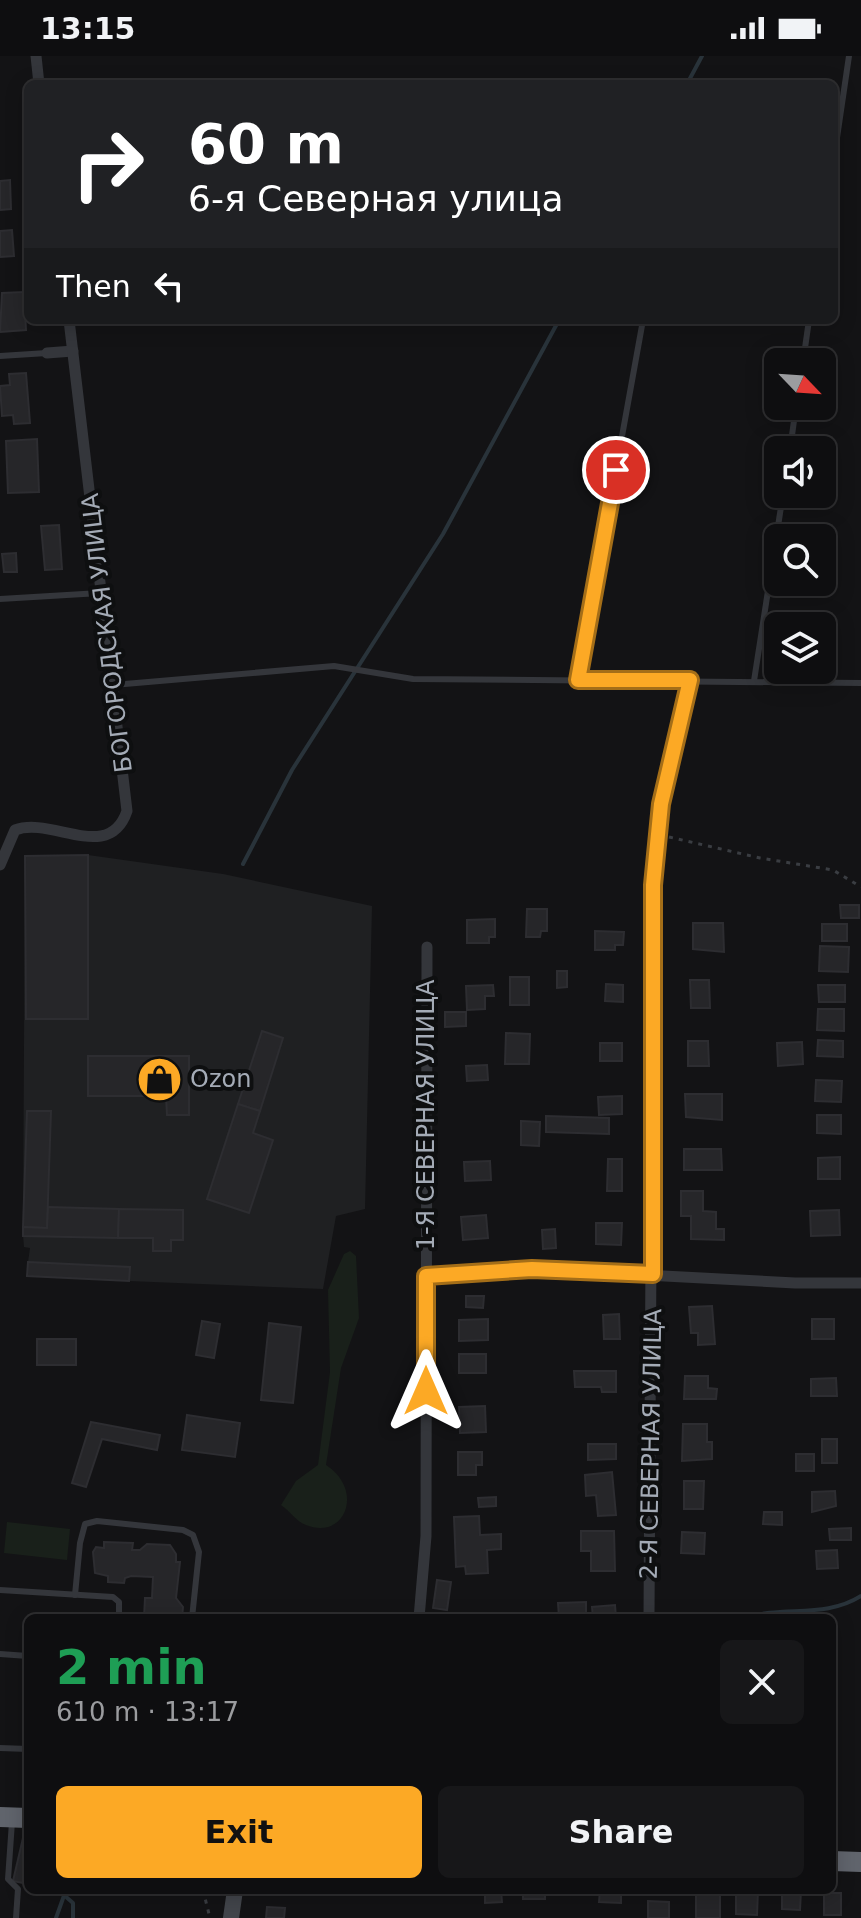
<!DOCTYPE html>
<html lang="en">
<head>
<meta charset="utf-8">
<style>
  :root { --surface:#0e0e10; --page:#171719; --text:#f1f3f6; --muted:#9b9c9f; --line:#2e2e30; --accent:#fca925 }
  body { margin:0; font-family:"DejaVu Sans",sans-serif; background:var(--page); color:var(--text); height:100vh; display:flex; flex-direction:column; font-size:30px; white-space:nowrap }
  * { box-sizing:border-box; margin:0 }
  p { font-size:26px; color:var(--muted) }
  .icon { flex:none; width:44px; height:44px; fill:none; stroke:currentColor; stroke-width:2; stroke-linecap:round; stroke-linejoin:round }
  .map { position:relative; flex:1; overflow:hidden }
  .drawer { position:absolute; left:24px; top:1558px; width:812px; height:280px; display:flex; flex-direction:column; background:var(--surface); border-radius:12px; box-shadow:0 4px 20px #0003,0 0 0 2px var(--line) }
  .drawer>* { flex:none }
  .banner { position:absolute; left:24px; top:24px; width:814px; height:244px; border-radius:12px; box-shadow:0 4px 20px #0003,0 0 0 2px var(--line); background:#202124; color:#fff; overflow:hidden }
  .needle { width:52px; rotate:115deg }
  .fabs { position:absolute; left:764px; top:292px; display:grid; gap:16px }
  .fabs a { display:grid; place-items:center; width:72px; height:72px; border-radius:12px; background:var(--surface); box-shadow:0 4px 20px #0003,0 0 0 2px var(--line); font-size:40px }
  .pin { position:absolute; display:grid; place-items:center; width:68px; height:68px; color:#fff; margin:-34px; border:4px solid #fff; border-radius:50%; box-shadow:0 2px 8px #0007 }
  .me { position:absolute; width:88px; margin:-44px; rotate:0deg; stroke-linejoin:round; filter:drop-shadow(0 0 6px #0008) }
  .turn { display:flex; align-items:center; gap:28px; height:168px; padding:0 32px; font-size:36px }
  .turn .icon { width:104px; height:104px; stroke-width:2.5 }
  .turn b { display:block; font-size:56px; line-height:68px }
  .then { display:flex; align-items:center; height:76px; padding:0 32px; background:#0003; gap:16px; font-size:30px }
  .round { display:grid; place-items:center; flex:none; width:84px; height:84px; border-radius:12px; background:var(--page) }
  .head { display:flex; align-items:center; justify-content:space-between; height:136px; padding:0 32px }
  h1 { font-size:48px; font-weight:700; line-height:60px; color:#1e9e55 }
  .button { display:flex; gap:16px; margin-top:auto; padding:16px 32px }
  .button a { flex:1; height:92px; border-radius:12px; background:var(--accent); color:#111; font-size:32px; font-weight:700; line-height:92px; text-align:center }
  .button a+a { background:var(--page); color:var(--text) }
  .status { display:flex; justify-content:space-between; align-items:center; height:56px; padding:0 40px; background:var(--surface); direction:ltr }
  .status svg { height:22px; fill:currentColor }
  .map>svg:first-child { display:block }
  .built { fill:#1f2022 }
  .green { fill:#19201a }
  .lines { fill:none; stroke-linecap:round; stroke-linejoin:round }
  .stream { stroke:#29333a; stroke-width:4 }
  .building { fill:#262629; stroke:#2d2d31; stroke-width:2 }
  .path { stroke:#3a3d42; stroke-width:3; stroke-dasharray:4 6; stroke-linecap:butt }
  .lane { stroke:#34363b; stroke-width:6 }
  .street { stroke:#34363b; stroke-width:11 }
  .secondary { stroke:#42454b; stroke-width:16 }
  .highway { stroke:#60646c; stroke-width:20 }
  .route-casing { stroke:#a46e18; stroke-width:20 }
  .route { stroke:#fca925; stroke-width:14 }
  .labels { text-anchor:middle; stroke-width:8; stroke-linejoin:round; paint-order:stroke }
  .street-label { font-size:24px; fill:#a4abb6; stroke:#0e0f10 }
  .poi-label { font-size:24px; fill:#a4abb6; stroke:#0e0f10; text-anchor:start }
</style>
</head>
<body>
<div class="status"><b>13:15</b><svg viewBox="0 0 49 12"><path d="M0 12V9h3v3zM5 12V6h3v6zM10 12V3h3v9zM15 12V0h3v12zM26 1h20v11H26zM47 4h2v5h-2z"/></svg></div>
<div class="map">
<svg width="861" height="1862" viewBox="0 0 861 1862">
  <rect width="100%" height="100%" fill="#131315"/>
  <path class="built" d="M 88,799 L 223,818 L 372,850 L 365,1153 L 336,1160 L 323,1233 L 129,1225 L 28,1206 L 30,1192 L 24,1191 L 23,1179 L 25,800 Z"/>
  <g class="green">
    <path d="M 350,1195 L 356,1200 L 359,1262 L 341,1312 L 326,1409 C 365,1434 345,1485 306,1469 C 297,1466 290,1455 281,1449 L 296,1425 L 318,1409 L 330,1316 L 328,1234 L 344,1198 Z"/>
    <path d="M 7,1466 L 70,1473 L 67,1504 L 4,1497 Z"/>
  </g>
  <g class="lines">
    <g class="stream">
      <path d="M 687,28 L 702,0"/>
      <path d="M 243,808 L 292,714 L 443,478 L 559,264"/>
      <path d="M 745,1562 C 783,1549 825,1563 861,1540"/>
      <path d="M 65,1840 L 73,1847 L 73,1862"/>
      <path d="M 56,1862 L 66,1834"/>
    </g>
  </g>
  <g class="building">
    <path d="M 10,124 L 11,153 L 0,154 L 0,125 Z"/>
    <path d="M 12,174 L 14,200 L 0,201 L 0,175 Z"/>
    <path d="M 24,236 L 26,274 L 0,276 L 2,237 Z"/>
    <path d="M 26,317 L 30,367 L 14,368 L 13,359 L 2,360 L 0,330 L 10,329 L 9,318 Z"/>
    <path d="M 37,383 L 39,436 L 8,437 L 6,385 Z"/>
    <path d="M 59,469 L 62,513 L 45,514 L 41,470 Z"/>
    <path d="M 16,497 L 17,516 L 4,516 L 2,498 Z"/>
    <path d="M 88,799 L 88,963 L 26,963 L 25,800 Z"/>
    <path d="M 840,849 L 859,849 L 859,862 L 841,862 Z"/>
    <path d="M 527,853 L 547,853 L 547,875 L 541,875 L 540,881 L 526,881 Z"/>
    <path d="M 495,863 L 495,881 L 489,881 L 489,887 L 467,887 L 467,864 Z"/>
    <path d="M 693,867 L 723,867 L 724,896 L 693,893 Z"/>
    <rect x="822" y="868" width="25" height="17"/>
    <path d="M 595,875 L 624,876 L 623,889 L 615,889 L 615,894 L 595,894 Z"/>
    <path d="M 820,890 L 849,891 L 848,916 L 819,915 Z"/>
    <path d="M 557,915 L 567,915 L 567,931 L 557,932 Z"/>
    <rect x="510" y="921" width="19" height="28"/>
    <path d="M 690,924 L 709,924 L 710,952 L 691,952 Z"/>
    <path d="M 606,928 L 623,929 L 623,946 L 605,945 Z"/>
    <path d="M 493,929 L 494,940 L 485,940 L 485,953 L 467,954 L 466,930 Z"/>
    <path d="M 818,929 L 845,929 L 845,946 L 819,946 Z"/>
    <path d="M 818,953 L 844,953 L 844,975 L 817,974 Z"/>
    <path d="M 445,956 L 466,956 L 466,970 L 445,971 Z"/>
    <path d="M 262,975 L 283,982 L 260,1055 L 238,1048 Z"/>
    <path d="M 506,977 L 530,978 L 529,1008 L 505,1008 Z"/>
    <path d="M 818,984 L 843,985 L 843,1001 L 817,1000 Z"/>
    <path d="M 688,985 L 708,985 L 709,1010 L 688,1010 Z"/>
    <path d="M 802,986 L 803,1008 L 778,1010 L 777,987 Z"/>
    <rect x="600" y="987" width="22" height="18"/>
    <path d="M 88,1000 L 189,1000 L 189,1059 L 167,1059 L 166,1040 L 88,1040 Z"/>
    <path d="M 487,1009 L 488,1024 L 467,1025 L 466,1010 Z"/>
    <path d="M 816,1024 L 842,1025 L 841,1046 L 815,1045 Z"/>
    <path d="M 685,1038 L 722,1038 L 722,1064 L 686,1061 Z"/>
    <path d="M 622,1040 L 622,1058 L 599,1059 L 598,1041 Z"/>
    <path d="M 238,1048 L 260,1055 L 253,1077 L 273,1084 L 249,1157 L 207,1143 Z"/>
    <path d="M 27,1055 L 51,1055 L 47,1172 L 23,1171 Z"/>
    <path d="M 817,1059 L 841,1059 L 841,1078 L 817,1077 Z"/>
    <path d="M 546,1060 L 609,1062 L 609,1078 L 546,1076 Z"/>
    <path d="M 521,1065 L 540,1066 L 539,1090 L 521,1089 Z"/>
    <path d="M 684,1093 L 721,1093 L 722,1114 L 684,1114 Z"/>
    <path d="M 840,1101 L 840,1123 L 818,1123 L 818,1102 Z"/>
    <path d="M 608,1103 L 622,1103 L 622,1135 L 607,1135 Z"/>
    <path d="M 490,1105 L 491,1124 L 465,1125 L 464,1106 Z"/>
    <path d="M 681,1135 L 703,1135 L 703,1155 L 716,1156 L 716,1173 L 724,1173 L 724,1184 L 691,1183 L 691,1160 L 681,1160 Z"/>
    <path d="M 48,1151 L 119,1153 L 118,1182 L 23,1180 L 23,1171 L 47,1172 Z"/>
    <path d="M 119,1153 L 183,1154 L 183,1184 L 171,1184 L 171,1195 L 153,1195 L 153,1182 L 118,1182 Z"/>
    <path d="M 839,1154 L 840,1179 L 811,1180 L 810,1155 Z"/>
    <path d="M 486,1159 L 488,1182 L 463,1184 L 461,1161 Z"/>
    <path d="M 596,1167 L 622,1167 L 621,1189 L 596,1188 Z"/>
    <path d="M 555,1173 L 556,1192 L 543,1193 L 542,1174 Z"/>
    <path d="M 28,1206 L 130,1211 L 129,1225 L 27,1220 Z"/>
    <path d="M 466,1240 L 484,1240 L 483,1252 L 466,1251 Z"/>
    <path d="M 712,1250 L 715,1288 L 698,1289 L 698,1277 L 691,1277 L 689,1251 Z"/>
    <path d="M 619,1258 L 620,1283 L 604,1283 L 603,1259 Z"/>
    <path d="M 488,1263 L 488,1284 L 459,1285 L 459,1264 Z"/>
    <rect x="812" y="1263" width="22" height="20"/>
    <path d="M 202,1265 L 220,1268 L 214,1302 L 196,1299 Z"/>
    <path d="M 269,1267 L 301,1271 L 293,1347 L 261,1344 Z"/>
    <rect x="37" y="1283" width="39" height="26"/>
    <rect x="459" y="1298" width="27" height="19"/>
    <path d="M 574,1315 L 616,1315 L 616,1336 L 602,1336 L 601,1331 L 575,1331 Z"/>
    <path d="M 685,1320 L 708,1320 L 708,1332 L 717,1333 L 716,1343 L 684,1343 Z"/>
    <path d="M 836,1322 L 837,1340 L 811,1340 L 811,1323 Z"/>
    <path d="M 485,1350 L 486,1376 L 460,1377 L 459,1351 Z"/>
    <path d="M 187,1359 L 240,1367 L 235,1401 L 182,1394 Z"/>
    <path d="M 91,1366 L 160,1379 L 157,1394 L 102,1383 L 86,1431 L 72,1427 Z"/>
    <path d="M 683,1368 L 707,1368 L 707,1386 L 712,1386 L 712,1403 L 682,1405 Z"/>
    <rect x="822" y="1383" width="15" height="24"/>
    <path d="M 588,1388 L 616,1388 L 616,1403 L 588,1404 Z"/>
    <path d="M 458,1396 L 482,1396 L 482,1409 L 476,1409 L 476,1419 L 458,1419 Z"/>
    <rect x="796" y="1398" width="18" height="17"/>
    <path d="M 612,1416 L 616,1459 L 598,1460 L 596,1439 L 586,1440 L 585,1419 Z"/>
    <path d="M 684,1425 L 704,1425 L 703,1453 L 684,1453 Z"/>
    <path d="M 835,1435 L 836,1450 L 812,1456 L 812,1436 Z"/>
    <path d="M 496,1441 L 496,1450 L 479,1451 L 478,1442 Z"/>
    <path d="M 764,1456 L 782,1456 L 782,1469 L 763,1468 Z"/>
    <path d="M 479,1460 L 480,1479 L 501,1478 L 501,1493 L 487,1494 L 488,1517 L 466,1518 L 465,1510 L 456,1511 L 454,1461 Z"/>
    <path d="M 851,1472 L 851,1484 L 830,1484 L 829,1473 Z"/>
    <path d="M 581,1475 L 614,1475 L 615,1515 L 591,1515 L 591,1495 L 581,1495 Z"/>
    <path d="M 682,1476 L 705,1477 L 704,1498 L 681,1497 Z"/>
    <path d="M 104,1486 L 133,1487 L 132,1494 L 140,1494 L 147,1488 L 170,1489 L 176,1498 L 176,1506 L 180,1506 L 176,1542 L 183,1551 L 182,1562 L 144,1562 L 145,1542 L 152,1542 L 153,1521 L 131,1520 L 125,1522 L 124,1527 L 108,1526 L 108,1520 L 95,1517 L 93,1496 L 96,1491 L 104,1492 Z"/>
    <path d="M 837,1494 L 838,1512 L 817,1513 L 816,1495 Z"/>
    <path d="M 437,1524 L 451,1526 L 447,1554 L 433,1552 Z"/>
    <path d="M 586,1546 L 586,1562 L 559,1562 L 558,1547 Z"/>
    <path d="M 615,1549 L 616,1562 L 593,1562 L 592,1551 Z"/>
    <path d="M 23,1782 L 28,1783 L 28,1828 L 13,1825 Z"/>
    <path d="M 485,1834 L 501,1834 L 502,1846 L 485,1847 Z"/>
    <rect x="523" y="1834" width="22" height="9"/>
    <path d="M 600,1834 L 621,1834 L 621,1847 L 599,1846 Z"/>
    <rect x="696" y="1834" width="24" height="28"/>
    <path d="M 736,1834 L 758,1834 L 757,1859 L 736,1858 Z"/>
    <path d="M 782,1834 L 801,1835 L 800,1854 L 782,1853 Z"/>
    <rect x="824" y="1837" width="17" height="22"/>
    <path d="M 648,1845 L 669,1846 L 669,1862 L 648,1862 Z"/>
    <path d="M 267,1851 L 285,1852 L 284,1862 L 266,1862 Z"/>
  </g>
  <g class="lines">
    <g class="path">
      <path d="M 669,781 L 760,802 L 833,814 L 861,831"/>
      <path d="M 203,1834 L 210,1862"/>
    </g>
    <g class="lane">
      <path d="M 834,102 L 849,0"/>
      <path d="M 0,300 L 47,297"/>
      <path d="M 803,306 L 809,264"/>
      <path d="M 790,394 L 796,350"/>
      <path d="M 0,543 L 100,537"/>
      <path d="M 578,624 L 643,264"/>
      <path d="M 754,625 L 783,438"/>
      <path d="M 113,629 L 334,610 L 413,623 L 861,627"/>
      <path d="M 0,1534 L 113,1541 L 119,1546 L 119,1562"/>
      <path d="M 75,1539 L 80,1487 L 85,1468 L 97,1465 L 183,1474 L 193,1479 L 199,1496 L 192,1562"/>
      <path d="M 0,1598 L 28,1600"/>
      <path d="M 0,1692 L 28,1693"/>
      <path d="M 12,1766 L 8,1823 L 18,1833 L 16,1862"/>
    </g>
    <g class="street">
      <path d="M 36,0 L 39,28"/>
      <path d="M 47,297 L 73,295"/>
      <path d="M 0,809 L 15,774 C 52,760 109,808 127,755 L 69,264"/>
      <path d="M 426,1220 L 532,1213 L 795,1227 L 861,1227"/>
      <path d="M 419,1562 L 426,1480 L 427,891"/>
      <path d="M 649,1562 L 653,829 L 661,748 L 690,624"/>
    </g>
    <path class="secondary" d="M 231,1862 L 235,1834"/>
    <g class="highway">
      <path d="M 0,1761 L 28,1762"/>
      <path d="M 832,1805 L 861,1806"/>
    </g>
  </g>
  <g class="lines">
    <defs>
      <path id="route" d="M 426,1335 L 426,1220 L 532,1213 L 653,1218 L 653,829 L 661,748 L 690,624 L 578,624 L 616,414"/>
    </defs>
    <use href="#route" class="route-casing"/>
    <use href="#route" class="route"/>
  </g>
  <defs>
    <symbol id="shop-disc" viewBox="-11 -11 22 22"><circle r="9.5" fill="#fca925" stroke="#0e0f10"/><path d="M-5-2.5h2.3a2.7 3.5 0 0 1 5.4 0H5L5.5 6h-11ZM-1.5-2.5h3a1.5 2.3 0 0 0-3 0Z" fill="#111"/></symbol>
  </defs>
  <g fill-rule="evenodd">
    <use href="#shop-disc" x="134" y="998" width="51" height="51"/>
  </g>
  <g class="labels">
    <g class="street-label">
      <text transform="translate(107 577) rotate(-97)" y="8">БОГОРОДСКАЯ УЛИЦА</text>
      <text transform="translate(426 1059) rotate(-90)" y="8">1-Я СЕВЕРНАЯ УЛИЦА</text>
      <text transform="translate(651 1388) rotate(-89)" y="8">2-Я СЕВЕРНАЯ УЛИЦА</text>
    </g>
    <g class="poi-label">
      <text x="190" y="1031">Ozon</text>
    </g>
  </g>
</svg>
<div class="fabs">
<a><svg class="needle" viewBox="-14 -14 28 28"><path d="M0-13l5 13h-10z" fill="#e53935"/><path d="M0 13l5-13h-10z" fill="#9b9c9f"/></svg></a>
<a><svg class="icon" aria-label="sound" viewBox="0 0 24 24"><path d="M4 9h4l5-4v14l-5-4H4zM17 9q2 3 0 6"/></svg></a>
<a><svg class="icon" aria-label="search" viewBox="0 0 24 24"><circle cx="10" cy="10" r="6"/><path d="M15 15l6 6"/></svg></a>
<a><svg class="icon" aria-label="layers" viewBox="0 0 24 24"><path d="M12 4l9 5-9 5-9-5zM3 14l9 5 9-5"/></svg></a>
</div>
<div class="pin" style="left:616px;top:414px;background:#d93025"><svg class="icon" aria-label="arrive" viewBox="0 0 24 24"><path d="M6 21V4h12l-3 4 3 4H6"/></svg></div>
<svg class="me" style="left:426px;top:1335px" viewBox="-20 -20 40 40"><path d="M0-17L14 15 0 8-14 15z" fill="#fca925" stroke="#fff" stroke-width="4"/></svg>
<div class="banner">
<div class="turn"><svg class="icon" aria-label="right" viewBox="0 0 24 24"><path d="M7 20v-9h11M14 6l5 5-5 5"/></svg><div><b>60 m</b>6-я Северная улица</div></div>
<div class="then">Then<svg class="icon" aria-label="left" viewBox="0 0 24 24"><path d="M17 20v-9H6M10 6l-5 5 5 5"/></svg></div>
</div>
<section class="drawer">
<div class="head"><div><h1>2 min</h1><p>610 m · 13:17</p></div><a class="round"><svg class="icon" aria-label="close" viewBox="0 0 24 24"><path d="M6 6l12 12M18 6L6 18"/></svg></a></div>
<div class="button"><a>Exit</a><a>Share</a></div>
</section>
</div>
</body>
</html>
